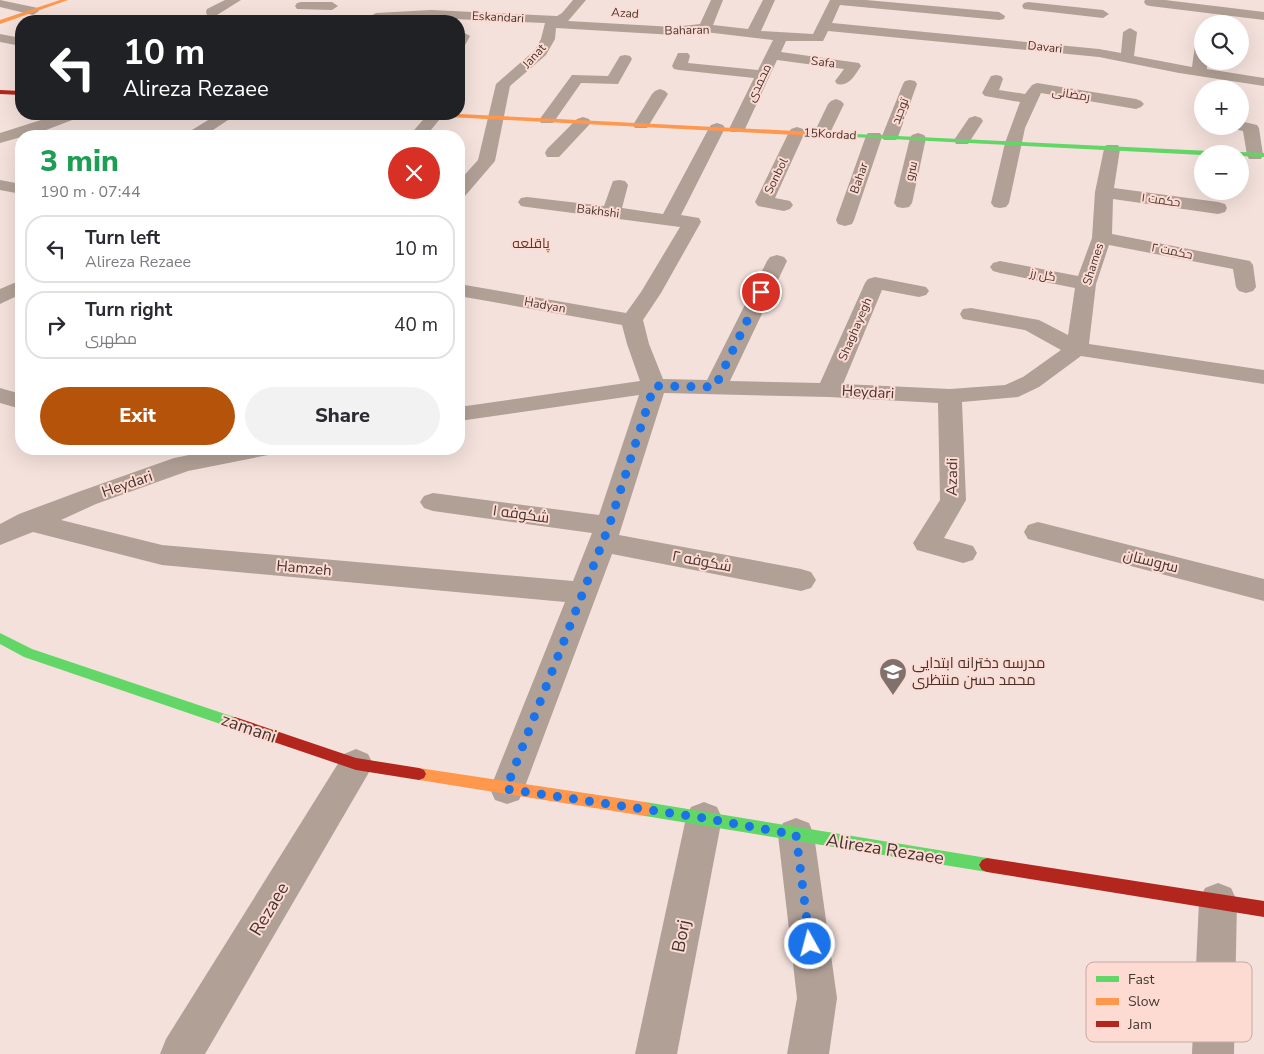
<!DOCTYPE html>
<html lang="en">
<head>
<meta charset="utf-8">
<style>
  :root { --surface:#fff; --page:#f2f2f3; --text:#2b2b33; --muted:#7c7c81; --line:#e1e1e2; --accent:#b45309 }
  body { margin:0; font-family:"Nunito Sans",Cairo,sans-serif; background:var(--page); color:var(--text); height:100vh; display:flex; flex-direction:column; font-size:19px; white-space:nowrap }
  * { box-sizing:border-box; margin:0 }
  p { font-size:16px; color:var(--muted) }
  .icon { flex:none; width:28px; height:28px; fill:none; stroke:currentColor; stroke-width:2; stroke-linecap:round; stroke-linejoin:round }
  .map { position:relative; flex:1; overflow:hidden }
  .details { position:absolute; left:15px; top:130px; width:450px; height:325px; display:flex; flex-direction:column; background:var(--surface); border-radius:20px; box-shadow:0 5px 20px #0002 }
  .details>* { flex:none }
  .hud { position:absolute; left:15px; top:15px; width:450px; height:105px; border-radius:20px; box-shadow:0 5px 20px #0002; background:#202124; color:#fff; overflow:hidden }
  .controls { position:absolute; left:1194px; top:15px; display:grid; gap:10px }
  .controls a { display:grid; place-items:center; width:55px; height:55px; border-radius:50%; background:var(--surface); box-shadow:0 5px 20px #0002; font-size:25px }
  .pin { position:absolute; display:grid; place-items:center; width:42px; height:42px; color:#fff; margin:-21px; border:2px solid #fff; border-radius:50%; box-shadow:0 1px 5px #0007 }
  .me { position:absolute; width:55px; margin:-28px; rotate:353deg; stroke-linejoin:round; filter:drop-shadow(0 0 4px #0008) }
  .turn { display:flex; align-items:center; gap:18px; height:105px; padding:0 25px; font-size:22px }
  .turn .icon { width:65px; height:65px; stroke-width:2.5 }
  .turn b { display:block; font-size:35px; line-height:42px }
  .round { display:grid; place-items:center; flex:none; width:52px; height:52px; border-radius:26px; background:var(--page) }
  .summary { display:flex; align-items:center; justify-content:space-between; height:85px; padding:0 25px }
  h1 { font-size:30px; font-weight:800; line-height:38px; color:#1e9e55 }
  .cta { display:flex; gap:10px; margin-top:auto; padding:10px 25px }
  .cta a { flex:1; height:58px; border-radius:30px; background:var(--accent); color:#fff; font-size:20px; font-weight:800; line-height:58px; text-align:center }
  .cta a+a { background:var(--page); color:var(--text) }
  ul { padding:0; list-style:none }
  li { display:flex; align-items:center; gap:15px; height:68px; margin:0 10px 8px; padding:0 15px; border:2px solid var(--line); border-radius:20px }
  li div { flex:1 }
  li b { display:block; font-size:19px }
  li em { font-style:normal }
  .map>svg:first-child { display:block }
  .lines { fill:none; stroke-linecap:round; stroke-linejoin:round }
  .street { fill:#b1a096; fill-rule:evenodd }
  .fast { fill:#63d668; fill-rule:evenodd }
  .slow { fill:#ff974d; fill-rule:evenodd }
  .jam { fill:#b3261e; fill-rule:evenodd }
  .route { stroke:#1a73e8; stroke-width:9; stroke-dasharray:0 16.2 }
  .labels { text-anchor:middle; stroke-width:4; stroke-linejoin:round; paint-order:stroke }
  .far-street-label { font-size:12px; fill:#423531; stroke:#fedbd2 }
  .far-neighbourhood-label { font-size:14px; fill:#543931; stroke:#fedbd2 }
  .street-label { font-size:15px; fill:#423531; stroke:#fedbd2 }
  .poi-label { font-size:15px; fill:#423531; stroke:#fedbd2; text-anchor:start }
  .near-street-label { font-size:18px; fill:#423531; stroke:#fedbd2 }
  .key { fill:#fedbd2; stroke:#c6a9a2; stroke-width:1 }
  .key-label { font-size:14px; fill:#423531 }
</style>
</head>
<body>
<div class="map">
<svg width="1264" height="1054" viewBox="0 0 1264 1054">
  <rect width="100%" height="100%" fill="#f4e1dc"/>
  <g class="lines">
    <g class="street">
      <path d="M 0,0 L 38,8 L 39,11 L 33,15 L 0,7 Z"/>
      <path d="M 225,0 L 241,0 L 217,15 L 207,15 L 206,12 L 207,9 Z"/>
      <path d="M 573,0 L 586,0 L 568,21 L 674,27 L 700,24 L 711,0 L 723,0 L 713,25 L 748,29 L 763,0 L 775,0 L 761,31 L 813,34 L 830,0 L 866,0 L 999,12 L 1005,16 L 1004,19 L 999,20 L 840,5 L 832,23 L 1099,49 L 1121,53 L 1123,32 L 1130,28 L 1137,32 L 1134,56 L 1192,67 L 1195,45 L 1202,41 L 1202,61 L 1207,61 L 1207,69 L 1264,78 L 1264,86 L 1179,73 L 1099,57 L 828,31 L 823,41 L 786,41 L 781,52 L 859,63 L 861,66 C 855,75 849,87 837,84 L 835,81 L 844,69 L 777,60 L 745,129 L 743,132 L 731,132 L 729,129 L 754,78 L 679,70 L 674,69 L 672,66 L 678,53 L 688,53 L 690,56 L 688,63 L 758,70 L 773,40 L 705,32 L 674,35 L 556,28 L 555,39 L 546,55 L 510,86 L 495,161 L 465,196 L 459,197 L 459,181 L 478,160 L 496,84 L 535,50 L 541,39 L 545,23 L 431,18 L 376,21 L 369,17 L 376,13 L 431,10 L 557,16 L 562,13 Z"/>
      <path d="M 1145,0 L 1165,0 L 1264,12 L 1264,20 L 1150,6 L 1146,5 L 1144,2 Z"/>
      <path d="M 301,2 L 332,2 L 338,6 L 332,10 L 297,9 L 295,6 L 297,3 Z"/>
      <path d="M 1028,2 L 1103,10 L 1109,14 L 1103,18 L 1024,9 L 1022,6 L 1024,3 Z"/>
      <path d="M 103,17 L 110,21 L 95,21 L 97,18 Z"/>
      <path d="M 463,32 L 470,36 L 464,47 L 459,48 L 459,33 Z"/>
      <path d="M 0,34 L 21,38 L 21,46 L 0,42 Z"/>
      <path d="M 625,55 L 630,56 L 632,59 L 618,84 L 581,83 L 553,123 L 541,123 L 539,120 L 572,75 L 608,76 L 620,56 Z"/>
      <path d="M 996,75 L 1001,76 L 1003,79 L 999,90 L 1025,94 L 1032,85 L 1037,83 L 1136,99 L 1141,101 L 1144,104 L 1141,107 L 1136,109 L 1041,93 L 1025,128 L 1009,203 L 1006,207 L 1000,208 L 994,207 L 991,203 L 1005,143 L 1020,102 L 985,96 L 982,93 L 991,76 Z"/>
      <path d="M 910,80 L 915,81 L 917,84 L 898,137 L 896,140 L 884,140 L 882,137 L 854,220 L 852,224 L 845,226 L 838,224 L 836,220 L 866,136 L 868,133 L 880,133 L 882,136 L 903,84 L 905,81 Z"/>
      <path d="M 660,89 L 665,91 L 668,94 L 649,125 L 647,128 L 635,128 L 633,125 L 652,94 L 655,91 Z"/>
      <path d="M 836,99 L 841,101 L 844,104 L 830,133 L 828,136 L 816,136 L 814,133 L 828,104 L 831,101 Z"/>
      <path d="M 60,114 L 82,114 L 80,117 L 46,130 L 0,143 L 0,133 Z"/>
      <path d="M 218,114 L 237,114 L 204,136 L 185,136 L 187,133 Z"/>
      <path d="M 428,114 L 444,114 L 426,136 L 409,136 Z"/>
      <path d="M 975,116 L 981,118 L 983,121 L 968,144 L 956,144 L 954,140 L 969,118 Z"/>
      <path d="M 583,117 L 589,119 L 591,122 L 589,125 L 559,157 L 547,157 L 545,153 L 547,149 L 577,119 Z"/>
      <path d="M 1240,121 L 1257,125 L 1259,128 L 1263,155 L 1261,159 L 1249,159 L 1247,155 L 1243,131 L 1234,129 L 1232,126 L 1240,126 Z"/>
      <path d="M 717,123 L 723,125 L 725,128 L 681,215 L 699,218 L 701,222 L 661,293 L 643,320 L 649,344 L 663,379 L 707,380 L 767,261 L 770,257 L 777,255 L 784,257 L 787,261 L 730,381 L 820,383 L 865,283 L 868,279 L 875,277 L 926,287 L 929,291 L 926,295 L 919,297 L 882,290 L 843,384 L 950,389 L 1005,385 L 1023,377 L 1061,350 L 1025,330 L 963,319 L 960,314 L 963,309 L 971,308 L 1039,320 L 1068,335 L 1075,288 L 1000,273 L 993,271 L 990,267 L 993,263 L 1000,261 L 1078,276 L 1092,238 L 1095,192 L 1104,149 L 1106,145 L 1118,145 L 1120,149 L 1114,188 L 1218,202 L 1225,204 L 1227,208 L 1225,212 L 1218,214 L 1113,199 L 1112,234 L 1250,261 L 1253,265 L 1256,287 L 1253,291 L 1246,293 L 1239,291 L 1236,287 L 1233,269 L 1109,245 L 1096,284 L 1089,344 L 1264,370 L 1264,384 L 1081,356 L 1039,387 L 1018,397 L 962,402 L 966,500 L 944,538 L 973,546 L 977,553 L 973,560 L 963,563 L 917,550 L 913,543 L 940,500 L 938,403 L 829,397 L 664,393 L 619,535 L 801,569 L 811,572 L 816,580 L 811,588 L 801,591 L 612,554 L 524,789 L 519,800 L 507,804 L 495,800 L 490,789 L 565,602 L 162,565 L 33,532 L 0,545 L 0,524 L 19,514 L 78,492 L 174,458 L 219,449 L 271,449 L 268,455 L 188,471 L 96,504 L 61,520 L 162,545 L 573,581 L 592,533 L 433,511 L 424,508 L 420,502 L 424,496 L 433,493 L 599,515 L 639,395 L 459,421 L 459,407 L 640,381 L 627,344 L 622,325 L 459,296 L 459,284 L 626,313 L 641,292 L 680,227 L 527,207 L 521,206 L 518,202 L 521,198 L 527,197 L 604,206 L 613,181 L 619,180 L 625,181 L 628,185 L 622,208 L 663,214 L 709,128 L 711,125 Z"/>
      <path d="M 797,127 L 803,129 L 805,132 L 775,198 L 790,201 L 793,205 L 790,209 L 784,211 L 758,206 L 755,202 L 789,132 L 791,129 Z"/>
      <path d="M 918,133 L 924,135 L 926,138 L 912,203 L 909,207 L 903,208 L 897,207 L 894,203 L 910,138 L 912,135 Z"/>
      <path d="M 0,180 L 21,184 L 21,194 L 0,190 Z"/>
      <path d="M 21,280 L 21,294 L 0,304 L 0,289 Z"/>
      <path d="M 0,388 L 21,394 L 21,409 L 0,403 Z"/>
      <path d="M 1038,522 L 1264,579 L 1264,601 L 1028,539 L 1024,532 L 1028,525 Z"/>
      <path d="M 356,749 L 368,754 L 373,764 L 368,774 L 205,1054 L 160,1054 L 166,1039 L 344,754 Z"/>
      <path d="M 704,802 L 717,807 L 722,818 L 677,1054 L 635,1054 L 686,818 L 691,807 Z"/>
      <path d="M 796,818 L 809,823 L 814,835 L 837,998 L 829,1054 L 787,1054 L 797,998 L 778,835 L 783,823 Z"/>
      <path d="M 1218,883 L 1231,888 L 1237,901 L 1234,1054 L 1192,1054 L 1199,901 L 1205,888 Z"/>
    </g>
    <g class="fast">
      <path d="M 834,133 L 1231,152 L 1234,154 L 1202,155 L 832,136 L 832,134 Z"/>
      <path d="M 1240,152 L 1264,153 L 1264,157 L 1240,156 L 1240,154 L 1237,154 Z"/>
      <path d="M 0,633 L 32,649 L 240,719 L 242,723 L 240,727 L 235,729 L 24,657 L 0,644 Z"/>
      <path d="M 645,802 L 987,858 L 992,860 L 995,865 L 992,870 L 987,872 L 645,816 L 640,814 L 638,809 L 640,804 Z"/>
    </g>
    <g class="slow">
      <path d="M 60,0 L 68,0 L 0,24 L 0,20 Z"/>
      <path d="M 427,114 L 459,114 L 834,133 L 837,135 L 834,137 L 430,116 Z"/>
      <path d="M 419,768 L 645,802 L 650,804 L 652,809 L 650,814 L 645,816 L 419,780 L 414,778 L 412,774 L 414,770 Z"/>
    </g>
    <g class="jam">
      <path d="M 0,90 L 21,91 L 21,95 L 0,94 Z"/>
      <path d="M 235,717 L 356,758 L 419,768 L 424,770 L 426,774 L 424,778 L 419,780 L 356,770 L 230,727 L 228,723 L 230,719 Z"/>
      <path d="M 987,858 L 1264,901 L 1264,917 L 987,872 L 982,870 L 979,865 L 982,860 Z"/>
    </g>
  </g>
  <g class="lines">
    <path class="route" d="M 761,292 L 715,387 L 654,386 L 609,526 L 506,789 L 704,818 L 796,835 L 810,944"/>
  </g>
  <defs>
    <symbol id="school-pin" viewBox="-11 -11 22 30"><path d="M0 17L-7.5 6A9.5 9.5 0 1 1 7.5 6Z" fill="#80716d" stroke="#fedbd2"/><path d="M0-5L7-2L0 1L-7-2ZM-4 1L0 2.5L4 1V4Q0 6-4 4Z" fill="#fff"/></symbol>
  </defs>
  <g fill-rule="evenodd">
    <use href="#school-pin" x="877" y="656" width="32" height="43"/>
  </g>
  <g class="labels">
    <g class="far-street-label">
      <text transform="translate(625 13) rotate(4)" y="4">Azad</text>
      <text transform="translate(498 17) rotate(3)" y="4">Eskandari</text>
      <text transform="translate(687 30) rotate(-1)" y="4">Baharan</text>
      <text transform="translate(1045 47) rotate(6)" y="4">Davari</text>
      <text transform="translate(534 56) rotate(-48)" y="4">Janat</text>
      <text transform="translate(823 62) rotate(7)" y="4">Safa</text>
      <text transform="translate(759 83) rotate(-64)" y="4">محمدی</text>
      <text transform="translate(1071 94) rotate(9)" y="4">رمضانی</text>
      <text transform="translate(900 111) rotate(-69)" y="4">توحید</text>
      <text transform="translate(830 134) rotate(3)" y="4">15Kordad</text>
      <text transform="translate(911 171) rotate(-77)" y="4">سرو</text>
      <text transform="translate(776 176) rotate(-64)" y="4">Sonbol</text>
      <text transform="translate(859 178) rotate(-71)" y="4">Bahar</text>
      <text transform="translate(1161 200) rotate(8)" y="4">حکمت ۱</text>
      <text transform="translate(598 211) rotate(7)" y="4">Bakhshi</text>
      <text transform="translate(1172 251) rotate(11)" y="4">حکمت ۲</text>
      <text transform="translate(1093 264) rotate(-72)" y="4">Shames</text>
      <text transform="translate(1043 275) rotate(11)" y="4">گل رز</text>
      <text transform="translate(545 305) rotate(10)" y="4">Hadyan</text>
      <text transform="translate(855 329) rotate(-67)" y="4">Shaghayegh</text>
    </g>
    <g class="far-neighbourhood-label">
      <text x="531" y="248">پاقلعه</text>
    </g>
    <g class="street-label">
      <text transform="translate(868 392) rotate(3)" y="5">Heydari</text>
      <text transform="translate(952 477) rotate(-89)" y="5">Azadi</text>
      <text transform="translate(127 484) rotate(-19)" y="5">Heydari</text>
      <text transform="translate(521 514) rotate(8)" y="5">شکوفه ۱</text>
      <text transform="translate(702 561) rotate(11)" y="5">شکوفه ۲</text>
      <text transform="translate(1151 561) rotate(14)" y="5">سروستان</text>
      <text transform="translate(304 568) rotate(5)" y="5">Hamzeh</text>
    </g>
    <g class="poi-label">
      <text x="912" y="668">مدرسه دخترانه ابتدایی<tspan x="912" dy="17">محمد حسن منتظری</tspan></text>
    </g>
    <g class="near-street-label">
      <text transform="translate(249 728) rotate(19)" y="6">zamani</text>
      <text transform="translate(885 849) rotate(9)" y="6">Alireza Rezaee</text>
      <text transform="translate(269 909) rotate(-59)" y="6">Rezaee</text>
      <text transform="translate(681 936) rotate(-79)" y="6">Borj</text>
    </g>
  </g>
  <rect x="1086" y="962" width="166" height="80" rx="8" class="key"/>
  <rect x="1096" y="976" width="23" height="6" fill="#63d668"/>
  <rect x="1096" y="998" width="23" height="7" fill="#ff974d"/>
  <rect x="1096" y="1021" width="23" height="6" fill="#b3261e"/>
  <g class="key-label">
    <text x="1128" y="984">Fast</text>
    <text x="1128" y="1006">Slow</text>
    <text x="1128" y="1029">Jam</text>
  </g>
</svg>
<div class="controls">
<a><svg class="icon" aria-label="search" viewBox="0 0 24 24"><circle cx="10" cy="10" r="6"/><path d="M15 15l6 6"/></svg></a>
<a>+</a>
<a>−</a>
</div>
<div class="pin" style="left:761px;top:292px;background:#d93025"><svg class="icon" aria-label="arrive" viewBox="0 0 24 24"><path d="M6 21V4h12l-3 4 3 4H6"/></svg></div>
<svg class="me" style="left:810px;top:944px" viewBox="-20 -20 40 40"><circle r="17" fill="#1a73e8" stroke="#fff" stroke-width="3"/><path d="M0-11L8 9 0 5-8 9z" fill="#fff"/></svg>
<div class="hud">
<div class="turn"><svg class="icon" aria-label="left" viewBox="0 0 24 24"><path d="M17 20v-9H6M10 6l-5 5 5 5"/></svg><div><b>10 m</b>Alireza Rezaee</div></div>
</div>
<section class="details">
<div class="summary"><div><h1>3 min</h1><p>190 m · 07:44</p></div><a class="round" style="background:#d93025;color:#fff"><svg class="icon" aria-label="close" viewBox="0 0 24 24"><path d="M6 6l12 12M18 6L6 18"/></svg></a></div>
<ul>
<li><svg class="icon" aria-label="left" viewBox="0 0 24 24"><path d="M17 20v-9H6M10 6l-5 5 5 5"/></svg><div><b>Turn left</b><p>Alireza Rezaee</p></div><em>10 m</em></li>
<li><svg class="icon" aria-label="right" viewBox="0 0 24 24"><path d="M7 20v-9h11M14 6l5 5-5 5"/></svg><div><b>Turn right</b><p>مطهری</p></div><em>40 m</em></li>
</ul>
<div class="cta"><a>Exit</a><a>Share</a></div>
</section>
</div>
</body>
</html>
